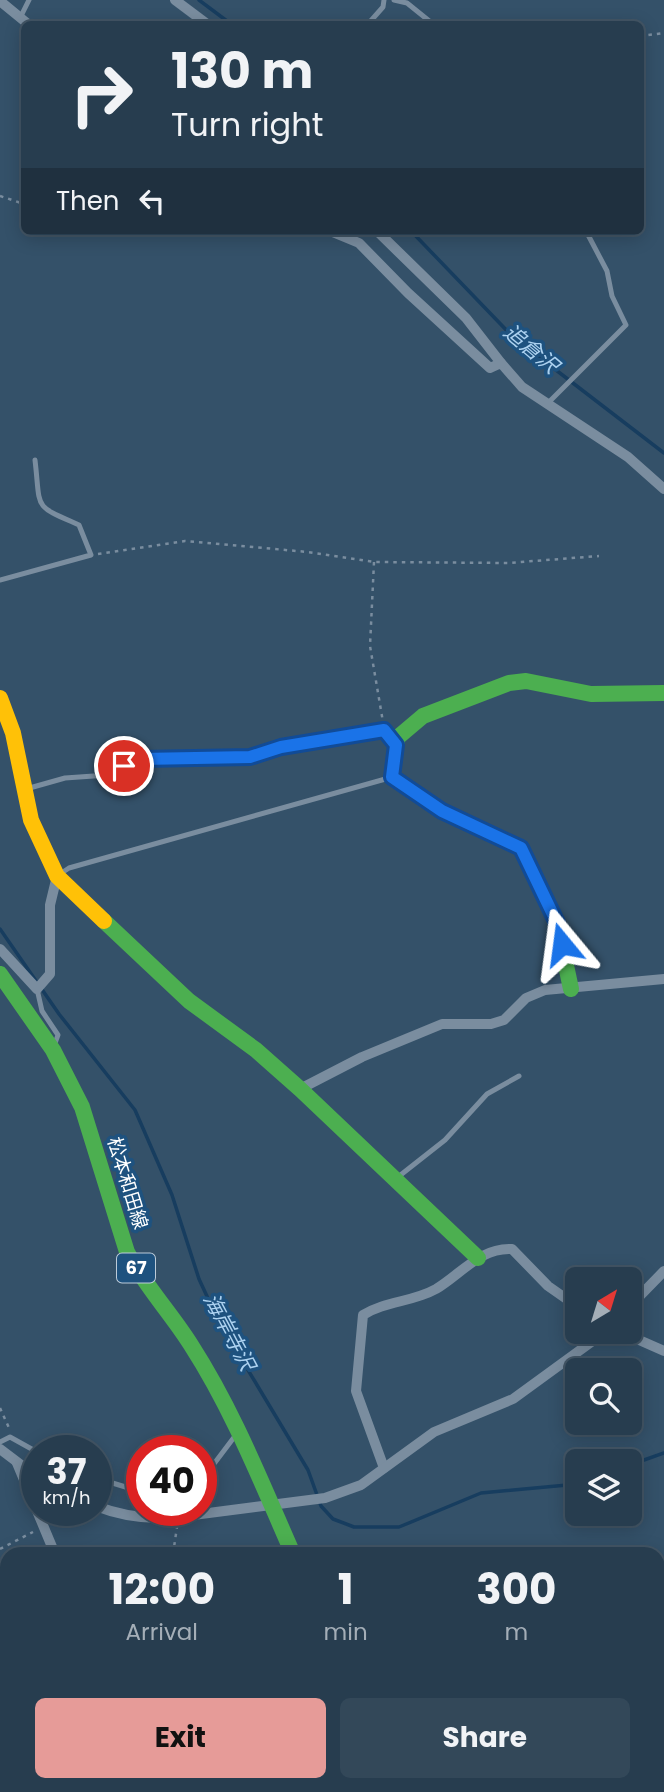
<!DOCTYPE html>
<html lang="en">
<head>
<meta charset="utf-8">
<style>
  :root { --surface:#273d4f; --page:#334859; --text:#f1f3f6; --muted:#a4aeb7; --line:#435666; --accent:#e69b98 }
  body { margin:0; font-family:Poppins,"Noto Sans JP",sans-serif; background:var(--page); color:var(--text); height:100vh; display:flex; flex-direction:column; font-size:26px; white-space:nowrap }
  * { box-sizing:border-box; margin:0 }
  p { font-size:23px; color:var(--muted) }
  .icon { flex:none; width:38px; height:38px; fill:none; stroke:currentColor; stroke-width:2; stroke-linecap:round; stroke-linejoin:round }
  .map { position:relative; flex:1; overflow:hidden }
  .sheet { position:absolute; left:0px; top:1547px; width:665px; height:245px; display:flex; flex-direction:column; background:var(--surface); border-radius:21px 21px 0 0; box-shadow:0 4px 18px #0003,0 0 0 2px var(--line) }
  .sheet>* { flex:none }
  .banner { position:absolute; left:21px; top:21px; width:623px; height:214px; border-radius:10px; box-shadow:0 4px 18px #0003,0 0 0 2px var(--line); background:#273d4f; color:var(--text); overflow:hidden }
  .needle { width:46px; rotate:38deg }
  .tools { position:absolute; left:565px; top:1267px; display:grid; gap:14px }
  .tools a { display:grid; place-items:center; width:77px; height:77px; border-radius:10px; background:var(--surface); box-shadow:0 4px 18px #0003,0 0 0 2px var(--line); font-size:35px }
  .speed { position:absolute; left:21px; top:1435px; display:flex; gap:14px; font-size:35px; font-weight:700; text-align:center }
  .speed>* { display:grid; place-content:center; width:91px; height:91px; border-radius:50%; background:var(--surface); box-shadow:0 4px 18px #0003,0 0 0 2px var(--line); line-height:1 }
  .speed small { font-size:18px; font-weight:400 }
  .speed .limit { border:10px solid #d22; background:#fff; color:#111 }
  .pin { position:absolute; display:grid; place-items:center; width:60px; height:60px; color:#fff; margin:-30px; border:4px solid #fff; border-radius:50%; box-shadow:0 2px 7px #0007 }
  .me { position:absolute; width:77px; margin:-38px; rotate:344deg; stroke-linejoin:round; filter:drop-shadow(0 0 5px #0008) }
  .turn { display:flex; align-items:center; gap:24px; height:147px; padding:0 35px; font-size:32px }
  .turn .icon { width:91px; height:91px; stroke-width:2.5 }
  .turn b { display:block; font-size:49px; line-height:60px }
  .then { display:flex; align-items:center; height:66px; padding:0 35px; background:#0003; gap:14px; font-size:26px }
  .eta { display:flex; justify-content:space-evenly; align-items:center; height:119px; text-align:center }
  .eta b { font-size:42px; font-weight:700; line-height:49px }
  .button { display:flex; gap:14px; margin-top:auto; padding:14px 35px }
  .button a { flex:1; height:80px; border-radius:10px; background:var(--accent); color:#111; font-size:28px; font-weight:700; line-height:80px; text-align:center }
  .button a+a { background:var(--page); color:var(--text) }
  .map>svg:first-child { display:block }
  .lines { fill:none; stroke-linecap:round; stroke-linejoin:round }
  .stream { stroke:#173d5f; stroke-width:3.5 }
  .path { stroke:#7a8d9f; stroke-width:2.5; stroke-dasharray:3.5 5; stroke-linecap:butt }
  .lane { stroke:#7a8d9f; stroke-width:5 }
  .street { stroke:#7a8d9f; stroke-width:10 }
  .fast { stroke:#4caf50; stroke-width:16 }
  .slow { stroke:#ffc107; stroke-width:16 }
  .route-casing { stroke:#114b97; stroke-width:18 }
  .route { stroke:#1a73e8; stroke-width:12 }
  .labels { text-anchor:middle; stroke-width:7; stroke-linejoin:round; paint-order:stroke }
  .shield { fill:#1e527f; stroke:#bccbd9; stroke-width:2 }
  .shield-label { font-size:18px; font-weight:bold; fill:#fff }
  .street-label { font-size:19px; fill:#fff; stroke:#1e527f }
  .water-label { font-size:21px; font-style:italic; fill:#add2f0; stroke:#1e527f }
</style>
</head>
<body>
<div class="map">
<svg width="664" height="1792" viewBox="0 0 664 1792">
  <rect width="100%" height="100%" fill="#345169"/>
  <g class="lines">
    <g class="stream">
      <path d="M 199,0 L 231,24"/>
      <path d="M 411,231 L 513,337 L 664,453"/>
      <path d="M 0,929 L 59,1014 L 135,1110 L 172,1195 L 199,1279 L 218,1320 L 308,1470 L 321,1506 L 333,1519 L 354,1527 L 399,1527 L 481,1493 L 578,1484"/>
      <path d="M 630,1465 L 664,1453"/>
    </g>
    <g class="path">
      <path d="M 640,36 L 664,33"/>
      <path d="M 0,196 L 24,204"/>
      <path d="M 98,554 L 185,541 L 308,552 L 374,562 L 508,563 L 599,556"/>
      <path d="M 374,562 L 370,646 L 383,722"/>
      <path d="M 0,1408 L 10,1430"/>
      <path d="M 0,1549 L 33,1532"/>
      <path d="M 173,1554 L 177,1527"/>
      <path d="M 319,1792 L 325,1785"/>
    </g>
    <g class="lane">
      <path d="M 394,0 L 407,3 L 433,24"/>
      <path d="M 20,18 L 29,0"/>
      <path d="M 368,24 L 383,7 L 384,0"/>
      <path d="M 548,403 L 626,325 L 612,296 L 607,271 L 586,231"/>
      <path d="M 0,580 L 91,555 L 79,525 C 32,504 41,511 35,460"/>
      <path d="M 26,789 L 65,778 L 108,775 L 141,759 L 250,757 L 281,747 L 384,730 L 394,742"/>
      <path d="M 60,874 L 69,868 L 389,778"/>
      <path d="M 37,989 L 42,1011 L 58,1035 L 54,1046"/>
      <path d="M 398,1177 L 445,1140 L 487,1094 L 519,1076"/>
      <path d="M 0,1442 L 10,1437 L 37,1452"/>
      <path d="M 96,1478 L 142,1492"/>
      <path d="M 201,1481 L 235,1436"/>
    </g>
    <g class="street">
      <path d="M 175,0 L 207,24"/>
      <path d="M 0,1 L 28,24"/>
      <path d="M 330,231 L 359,243 L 408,293 L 490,368 L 501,363 L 522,387 L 628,457 L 664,489"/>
      <path d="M 377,231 L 466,318 L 501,363"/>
      <path d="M 0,949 L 37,989 L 50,974 L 50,905 L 57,876"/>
      <path d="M 300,1089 L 362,1057 L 442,1024 L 491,1024 L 504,1020 L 526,998 L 545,990 L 664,979"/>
      <path d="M 630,1306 L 664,1271"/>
      <path d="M 621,1332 L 664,1351"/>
      <path d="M 0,1449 L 37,1477"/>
      <path d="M 17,1463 L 55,1554"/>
      <path d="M 384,1468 L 356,1391 L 363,1315 C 385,1301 413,1302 436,1289 C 461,1274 481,1247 512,1249 L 548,1286 L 578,1307"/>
      <path d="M 96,1506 C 121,1516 144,1519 170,1518 L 325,1498 L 361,1485 L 434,1432 L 513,1399 L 605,1332"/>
      <path d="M 658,1625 L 664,1623"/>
      <path d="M 155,1785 L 157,1792"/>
      <path d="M 651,1785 L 655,1792"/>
      <path d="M 105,1792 L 115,1785"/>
    </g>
    <g class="fast">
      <path d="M 104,921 L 189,1001 L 256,1050 L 300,1089 L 478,1258"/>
      <path d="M 0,974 L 53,1050 L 82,1107 L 127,1252 C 145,1286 171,1313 191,1345 C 233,1410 262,1484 293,1554"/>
      <path d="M 571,989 L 557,923 L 521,848 L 442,811 L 392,777 L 397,738 L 423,716 L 509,683 L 526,681 L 591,694 L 664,693"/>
    </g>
    <g class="slow">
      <path d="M 0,698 L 13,733 L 31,820 L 57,876 L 104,921"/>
      <path d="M 432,1785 L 436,1792"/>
    </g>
  </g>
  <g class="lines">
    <defs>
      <path id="route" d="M 124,766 L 141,759 L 250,757 L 281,747 L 384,730 L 396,745 L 392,777 L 442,811 L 521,848 L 557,923 L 562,944"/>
    </defs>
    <use href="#route" class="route-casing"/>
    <use href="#route" class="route"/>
  </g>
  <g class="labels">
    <rect class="shield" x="117" y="1253.5" width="38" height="29" rx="5"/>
    <g class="shield-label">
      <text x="136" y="1274">67</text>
    </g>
    <g class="street-label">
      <text transform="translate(128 1183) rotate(73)" y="7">松本和田線</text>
    </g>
    <g class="water-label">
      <text transform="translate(531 349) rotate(40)" y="7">追倉沢</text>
      <text transform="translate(229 1332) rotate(62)" y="7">海岸寺沢</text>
    </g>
  </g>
</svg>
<div class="tools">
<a><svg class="needle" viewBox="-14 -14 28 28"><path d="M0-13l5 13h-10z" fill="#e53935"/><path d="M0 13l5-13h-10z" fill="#a4aeb7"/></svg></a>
<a><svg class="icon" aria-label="search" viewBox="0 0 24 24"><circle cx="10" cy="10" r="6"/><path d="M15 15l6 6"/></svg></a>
<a><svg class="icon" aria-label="layers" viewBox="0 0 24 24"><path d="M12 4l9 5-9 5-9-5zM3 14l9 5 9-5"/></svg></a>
</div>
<div class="speed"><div>37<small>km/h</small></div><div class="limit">40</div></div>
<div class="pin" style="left:124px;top:766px;background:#d93025"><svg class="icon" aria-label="arrive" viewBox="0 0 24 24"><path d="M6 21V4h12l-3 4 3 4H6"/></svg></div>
<svg class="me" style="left:562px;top:944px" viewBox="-20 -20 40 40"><path d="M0-17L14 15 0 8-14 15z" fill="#1a73e8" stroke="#fff" stroke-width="4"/></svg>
<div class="banner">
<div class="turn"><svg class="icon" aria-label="right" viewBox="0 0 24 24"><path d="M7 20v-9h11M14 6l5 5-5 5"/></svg><div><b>130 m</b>Turn right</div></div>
<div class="then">Then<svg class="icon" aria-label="left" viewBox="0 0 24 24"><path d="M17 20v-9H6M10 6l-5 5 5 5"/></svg></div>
</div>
<section class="sheet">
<div class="eta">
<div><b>12:00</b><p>Arrival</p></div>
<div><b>1</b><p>min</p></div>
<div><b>300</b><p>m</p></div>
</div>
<div class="button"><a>Exit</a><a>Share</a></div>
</section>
</div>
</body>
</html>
